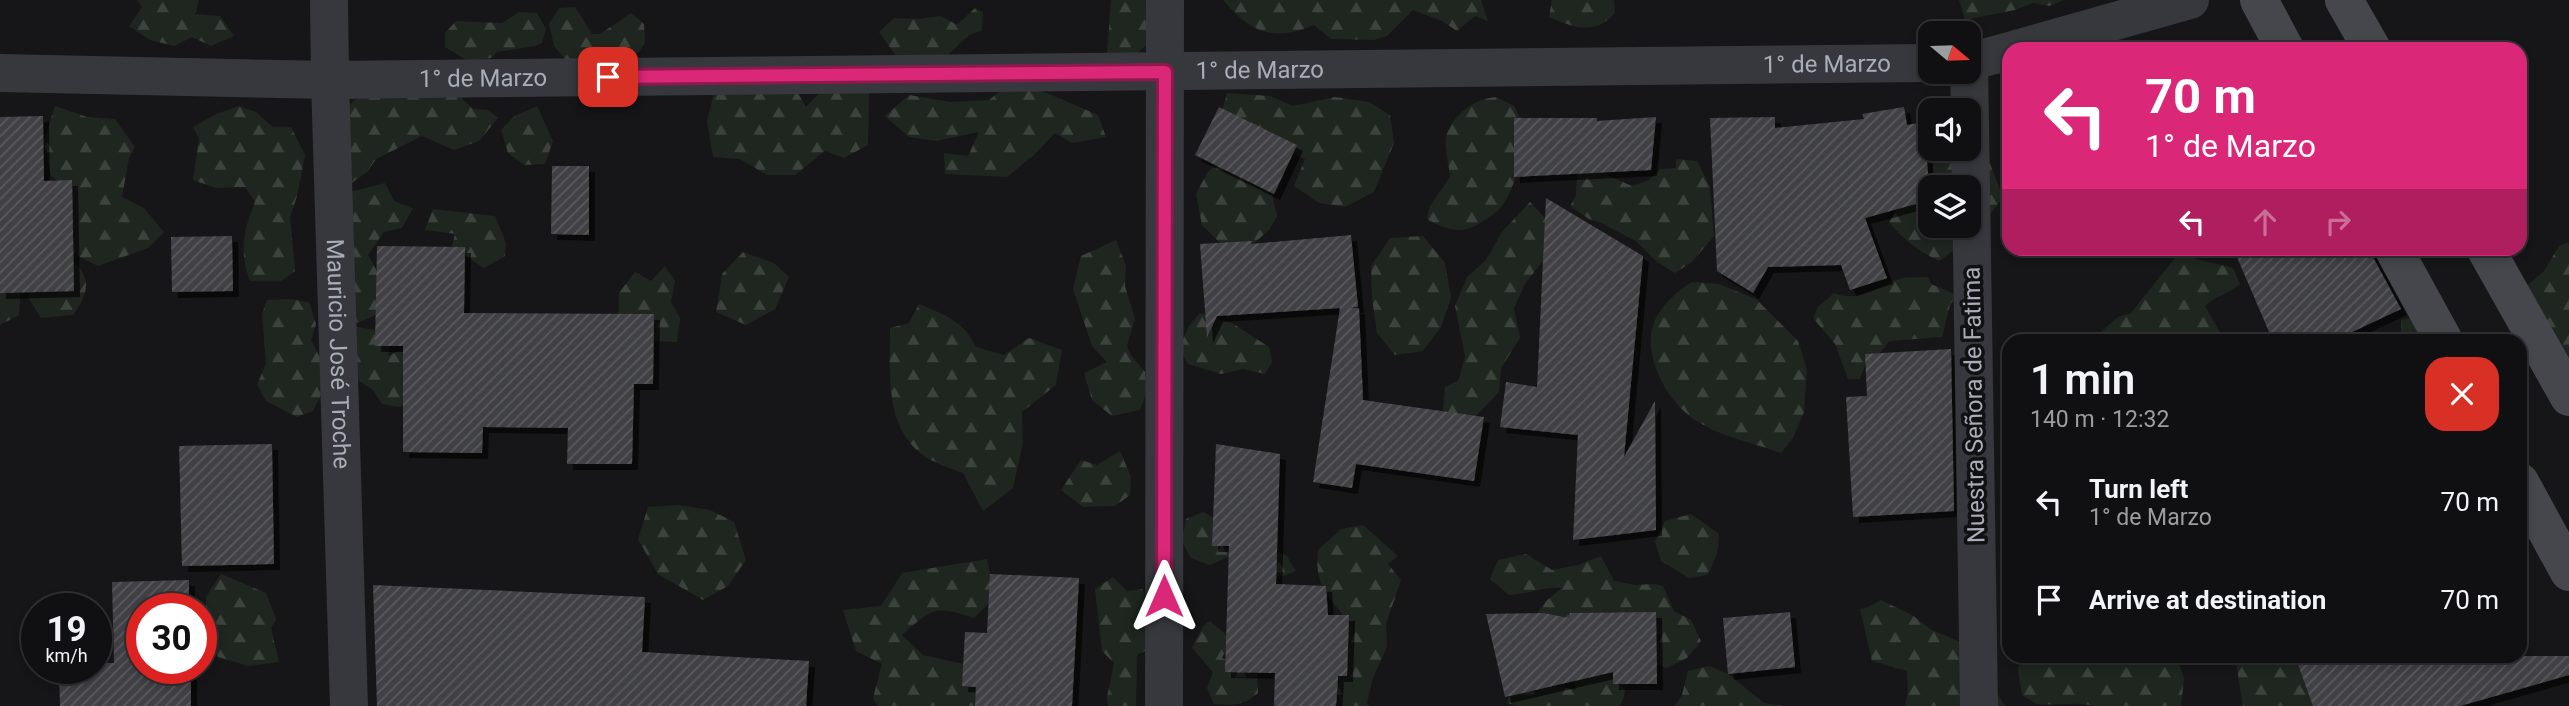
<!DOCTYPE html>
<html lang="en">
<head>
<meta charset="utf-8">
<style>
  :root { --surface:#101012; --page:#1e1e20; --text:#f1f3f6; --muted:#9c9d9f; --line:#303032 }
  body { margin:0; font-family:Roboto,sans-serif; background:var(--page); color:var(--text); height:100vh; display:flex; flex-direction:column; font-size:26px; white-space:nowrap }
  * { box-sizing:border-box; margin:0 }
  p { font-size:23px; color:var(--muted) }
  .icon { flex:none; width:38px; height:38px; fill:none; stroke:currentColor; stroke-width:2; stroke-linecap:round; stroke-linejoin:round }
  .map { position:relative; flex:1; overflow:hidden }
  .sheet { position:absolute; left:2002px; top:334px; width:525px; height:329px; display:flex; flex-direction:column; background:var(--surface); border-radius:21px; box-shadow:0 4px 10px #0003,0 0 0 2px var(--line) }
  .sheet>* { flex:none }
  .top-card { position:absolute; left:2002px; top:42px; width:525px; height:214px; border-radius:21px; box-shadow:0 4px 10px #0003,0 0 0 2px var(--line); background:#db2777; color:#fff; overflow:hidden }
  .needle { width:46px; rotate:109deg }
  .controls { position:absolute; left:1918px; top:21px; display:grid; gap:14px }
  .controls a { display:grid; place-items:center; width:63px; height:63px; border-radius:14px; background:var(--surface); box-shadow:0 4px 10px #0003,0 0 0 2px var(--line); font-size:35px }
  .speed { position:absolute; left:21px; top:593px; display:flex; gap:14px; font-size:35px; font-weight:700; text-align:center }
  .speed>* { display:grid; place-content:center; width:91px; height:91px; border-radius:50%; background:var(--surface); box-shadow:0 4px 10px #0003,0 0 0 2px var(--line); line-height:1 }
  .speed small { font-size:18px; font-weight:400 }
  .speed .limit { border:10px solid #d22; background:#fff; color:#111 }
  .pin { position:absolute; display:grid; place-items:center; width:60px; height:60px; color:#fff; margin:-30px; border-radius:14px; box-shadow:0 4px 10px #0006 }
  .me { position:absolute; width:77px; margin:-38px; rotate:0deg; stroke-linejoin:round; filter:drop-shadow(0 0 5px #0008) }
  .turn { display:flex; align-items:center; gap:24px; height:147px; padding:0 28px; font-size:32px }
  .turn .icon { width:91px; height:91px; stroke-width:2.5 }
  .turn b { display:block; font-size:49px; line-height:60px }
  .lanes { display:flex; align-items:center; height:66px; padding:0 28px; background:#0003; justify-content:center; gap:35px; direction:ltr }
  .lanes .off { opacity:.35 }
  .round { display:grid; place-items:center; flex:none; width:74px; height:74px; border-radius:21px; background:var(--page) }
  .headline { display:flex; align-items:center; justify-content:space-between; height:119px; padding:0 28px }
  h1 { font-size:42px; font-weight:600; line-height:52px }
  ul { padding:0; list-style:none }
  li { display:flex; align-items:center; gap:21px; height:98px; padding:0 28px }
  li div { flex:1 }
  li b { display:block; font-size:26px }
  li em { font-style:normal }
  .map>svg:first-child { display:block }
  .forest { fill:url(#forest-firs); fill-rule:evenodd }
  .building { fill:url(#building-hatch); filter:url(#shadow) }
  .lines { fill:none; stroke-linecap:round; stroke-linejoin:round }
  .minor { stroke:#37383d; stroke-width:38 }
  .secondary { stroke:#45474d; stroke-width:38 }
  .route-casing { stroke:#8e194d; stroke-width:18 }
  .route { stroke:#db2777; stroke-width:12 }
  .labels { text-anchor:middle; stroke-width:7; stroke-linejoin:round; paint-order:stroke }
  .street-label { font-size:24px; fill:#a8adb8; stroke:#111113 }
</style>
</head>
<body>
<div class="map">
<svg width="2569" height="706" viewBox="0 0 2569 706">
  <defs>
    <pattern id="forest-firs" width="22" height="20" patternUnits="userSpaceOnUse" patternTransform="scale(1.75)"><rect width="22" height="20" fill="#1e261f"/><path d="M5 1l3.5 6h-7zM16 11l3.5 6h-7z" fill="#3c433d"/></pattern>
    <pattern id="building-hatch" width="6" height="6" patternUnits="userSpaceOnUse" patternTransform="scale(1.75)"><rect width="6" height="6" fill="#404145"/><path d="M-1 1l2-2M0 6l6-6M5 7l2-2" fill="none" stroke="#595a5e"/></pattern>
    <filter id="shadow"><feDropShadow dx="6" dy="6" stdDeviation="0" flood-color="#0009"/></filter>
  </defs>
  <rect width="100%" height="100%" fill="#161618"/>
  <g class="forest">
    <path d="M 137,0 L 199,0 L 195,14 L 220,16 L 234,36 L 211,46 L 192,37 L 174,46 L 150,40 L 129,26 L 142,7 Z"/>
    <path d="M 1111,0 L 1151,0 L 1151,41 L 1129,60 L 1107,54 Z"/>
    <path d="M 1223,0 L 1481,0 L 1488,21 L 1475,16 L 1457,31 L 1442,21 L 1413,10 L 1387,36 L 1374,40 L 1331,39 L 1314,25 C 1273,42 1251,33 1223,0 Z"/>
    <path d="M 1552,0 L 1614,0 L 1615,13 C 1594,36 1575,28 1549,17 Z"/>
    <path d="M 1959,0 L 2064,0 L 2049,6 L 2033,3 L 2015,10 L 1965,20 Z"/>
    <path d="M 575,7 L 592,34 L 600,34 L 631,13 L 644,24 L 645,43 L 638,53 L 619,55 L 606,48 L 590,62 L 567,61 L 554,46 L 549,24 L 559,8 Z"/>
    <path d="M 975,8 L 983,12 L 982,31 C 961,34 955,55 937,61 C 927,64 908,60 898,59 L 879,32 L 894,18 L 918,19 L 941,16 L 957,25 Z"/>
    <path d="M 519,12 L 537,13 L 546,29 L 542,43 L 535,46 L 497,52 L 491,58 L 468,61 L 445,47 L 445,33 L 456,21 L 502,23 Z"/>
    <path d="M 787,75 L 806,107 L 826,86 L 869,93 L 868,145 L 844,158 L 825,151 L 795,175 L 767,175 L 740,159 L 713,157 L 707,121 L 715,89 Z"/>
    <path d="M 1012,82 L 1047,93 L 1098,115 L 1106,137 L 1072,143 L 1055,133 L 1035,154 L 1007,177 L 945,174 L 944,153 L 968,156 L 979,132 L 936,141 L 909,137 L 885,116 L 909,95 L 951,102 L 989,100 Z"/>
    <path d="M 447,85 L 473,109 L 488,110 L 498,118 L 479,141 L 454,150 L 422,136 L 376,159 L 367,172 L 339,192 L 338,114 L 370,88 Z"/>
    <path d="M 1227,93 L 1270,96 L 1293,106 L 1335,97 L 1369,102 L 1390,115 L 1394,143 L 1374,192 L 1345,207 L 1319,203 L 1294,186 L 1305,159 L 1220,120 Z"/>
    <path d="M 1496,97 L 1514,106 L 1519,116 L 1528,123 C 1523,147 1517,188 1501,207 C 1496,213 1489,217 1483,221 C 1464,235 1447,231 1427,219 L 1430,206 L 1450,177 C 1449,165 1444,148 1446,137 C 1451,116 1475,98 1496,97 Z"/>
    <path d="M 55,106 L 87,117 L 115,119 L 135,147 L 129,158 L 122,197 L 144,208 L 164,232 L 148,248 L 98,266 L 66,250 L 72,192 L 51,176 L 44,141 Z"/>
    <path d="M 239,106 L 256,112 L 273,127 L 291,127 L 305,155 L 297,196 L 290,217 L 295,271 L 281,281 L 250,281 C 239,250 243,232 255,202 L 245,187 L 216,188 L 193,180 L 199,139 L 193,127 L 216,114 Z"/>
    <path d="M 537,106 L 553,141 L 545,164 L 524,165 L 508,153 L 501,130 L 513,117 Z"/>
    <path d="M 1933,149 L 1969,149 L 1990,164 L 2003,197 C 1985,223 1965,243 1939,261 C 1918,251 1904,240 1889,222 L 1907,195 L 1932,181 ZM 1930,187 L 1969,187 L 1969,226 L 1930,226 Z"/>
    <path d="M 1676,159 L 1697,161 L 1710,187 L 1714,236 L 1692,262 L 1675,273 L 1657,262 L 1636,241 L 1601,223 L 1589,219 L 1570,206 L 1576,195 L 1577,173 L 1597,171 L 1632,186 L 1649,180 L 1660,169 L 1676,168 Z"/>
    <path d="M 1220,161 L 1269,182 L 1277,215 L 1269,230 L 1253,244 L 1220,243 L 1202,225 L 1196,194 L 1207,173 Z"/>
    <path d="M 385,183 L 394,201 L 413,208 L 402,228 L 384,232 L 368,255 L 384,284 L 383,312 L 357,323 L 344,305 L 350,192 Z"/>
    <path d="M 1530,202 L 1555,229 L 1548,254 L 1525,284 L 1514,308 L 1520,338 L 1501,368 L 1499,392 L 1476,416 L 1443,412 L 1445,387 L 1458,381 L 1465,357 L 1455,306 L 1467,277 L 1486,260 L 1502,232 Z"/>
    <path d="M 433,209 L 495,216 L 506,243 L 505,256 L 484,268 L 452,247 L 455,234 L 425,230 Z"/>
    <path d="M 1423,236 L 1445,263 L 1451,297 L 1441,327 L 1423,351 L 1395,355 L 1377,333 L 1372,298 L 1371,266 L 1390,238 Z"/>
    <path d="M 1116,240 L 1126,266 L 1125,286 L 1135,319 L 1127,345 L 1130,354 L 1145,372 L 1147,391 L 1140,410 L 1112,416 L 1092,400 L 1084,373 L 1107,362 L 1092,346 L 1073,289 L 1081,256 Z"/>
    <path d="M 2569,242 L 2569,365 L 2523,289 L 2544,271 L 2559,246 Z"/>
    <path d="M 51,246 C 83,266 99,280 73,315 L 41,318 L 28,297 Z"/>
    <path d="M 2182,249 L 2197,259 L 2233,268 L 2240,284 C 2230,293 2215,296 2205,306 L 2225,341 L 2091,341 L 2118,317 L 2131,313 Z"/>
    <path d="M 743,252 L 774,263 L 789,277 L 775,309 L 746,325 L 716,312 L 722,274 Z"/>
    <path d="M 665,266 L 675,281 L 671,302 L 680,318 L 677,342 L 642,341 L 618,325 L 619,293 L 635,272 L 651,281 Z"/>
    <path d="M 0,270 L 21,282 L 19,315 L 0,325 Z"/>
    <path d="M 1928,277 L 1931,284 L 1957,295 L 1950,305 L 1942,337 L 1889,341 L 1880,353 L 1866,362 L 1860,379 L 1848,379 L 1835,344 L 1813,318 L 1818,307 L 1834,293 C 1863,303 1874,287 1899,279 C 1908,276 1919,278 1928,277 Z"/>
    <path d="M 1692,282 L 1719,284 L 1756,299 L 1798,341 L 1807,369 L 1804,412 L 1793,438 L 1781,453 C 1751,442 1711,435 1686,413 C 1664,394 1644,355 1653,326 C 1658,308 1677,291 1692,282 Z"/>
    <path d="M 289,299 L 309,302 L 316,324 L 311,340 C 329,373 331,377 313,411 L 297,417 L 266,401 L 257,385 L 266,363 L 262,314 L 267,300 Z"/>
    <path d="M 919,304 C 943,314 964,321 976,347 L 1004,355 L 1029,338 L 1062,350 L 1056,385 L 1022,412 L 1023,443 L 1013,488 L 983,511 L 963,473 C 953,469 942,466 933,461 C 883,436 890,374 890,328 L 909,323 Z"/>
    <path d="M 1200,313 L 1232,323 L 1269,347 L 1272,362 L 1265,374 L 1243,369 L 1221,374 L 1188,364 L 1179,348 L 1189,326 Z"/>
    <path d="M 2419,316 L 2444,341 L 2407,341 L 2401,335 L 2401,320 Z"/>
    <path d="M 357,327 L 376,330 L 390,338 L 388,356 L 418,342 L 432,396 L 399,407 L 382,404 L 373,390 L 358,380 L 340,328 Z"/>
    <path d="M 1120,451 L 1131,477 L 1130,495 L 1115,506 L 1083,507 L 1061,490 L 1081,460 L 1097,465 Z"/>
    <path d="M 679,505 L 710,510 L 734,522 L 746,560 L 728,586 L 703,600 L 658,574 L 638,539 L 648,507 Z"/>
    <path d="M 1203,512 L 1221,522 L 1224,546 L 1245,565 L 1264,547 L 1286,555 L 1296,571 L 1268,582 L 1235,577 L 1228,557 L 1210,565 L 1191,558 L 1182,541 L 1186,519 Z"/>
    <path d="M 1691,514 L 1719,534 C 1719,550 1715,561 1707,575 L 1689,578 L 1661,561 L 1655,541 L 1665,521 Z"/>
    <path d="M 1363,525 L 1398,556 L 1388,564 L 1401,580 L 1386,624 L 1387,647 L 1373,678 L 1367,703 L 1369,706 L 1325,706 L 1340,636 L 1342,613 C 1323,592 1315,580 1318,550 L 1341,529 Z"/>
    <path d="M 1526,554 L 1552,570 L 1578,565 L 1601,556 L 1614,581 L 1636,585 L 1654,584 L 1663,586 L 1674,611 L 1691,620 L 1701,641 L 1687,658 L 1666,668 L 1651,661 L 1661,636 L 1617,612 L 1593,613 C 1605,642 1638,673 1620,706 L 1517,706 L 1507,703 L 1513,684 L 1538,682 L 1576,690 L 1568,654 L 1538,612 L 1546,601 L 1562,588 C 1545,586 1528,594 1509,595 L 1490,579 L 1498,560 Z"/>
    <path d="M 987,559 L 995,597 L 974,618 C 936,605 932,608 902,635 L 923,655 L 964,664 L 983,697 L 984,706 L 877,706 L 873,698 L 882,664 L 856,651 L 843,610 L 881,606 L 902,573 Z"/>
    <path d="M 221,574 L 266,593 L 276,619 L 271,628 L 279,662 L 248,666 L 218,657 L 206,639 L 206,597 Z"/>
    <path d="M 1113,577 L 1127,591 L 1143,589 L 1150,618 L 1147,650 L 1137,655 L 1136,706 L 1108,706 L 1107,697 L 1114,663 L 1102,651 L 1095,589 Z"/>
    <path d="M 1881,600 L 1912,615 L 1930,629 L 1967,645 L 2005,706 L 1905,706 L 1908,691 L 1907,671 L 1872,661 L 1860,609 L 1868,607 Z"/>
    <path d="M 1210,621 L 1231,639 L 1222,658 L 1257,672 L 1258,693 C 1245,705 1232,706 1214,704 L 1207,688 L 1213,672 L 1192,648 L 1203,626 Z"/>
    <path d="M 2022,656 L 2176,656 L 2184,678 L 2181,706 L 2094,706 C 2076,701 2055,706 2037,704 C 2032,702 2027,698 2022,695 L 2018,669 Z"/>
    <path d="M 2239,656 L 2298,656 L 2302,677 L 2320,697 L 2320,706 L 2243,706 L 2236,662 Z"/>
    <path d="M 1709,666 L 1728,674 L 1764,703 L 1783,706 L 1675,706 L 1682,695 L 1688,671 Z"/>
  </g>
  <g class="building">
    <path d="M 1219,107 L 1297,145 L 1274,194 L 1195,155 Z"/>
    <path d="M 1904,107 L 1907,125 L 1924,122 L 1930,200 L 1865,218 L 1887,278 L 1850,290 L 1841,265 L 1768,267 L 1753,293 L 1717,271 L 1710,118 L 1775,117 L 1775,128 L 1864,119 L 1862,114 Z"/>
    <path d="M 43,116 L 44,181 L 72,180 L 74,291 L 0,293 L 0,117 Z"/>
    <path d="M 1656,117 L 1651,170 L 1514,177 L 1514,118 L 1597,118 L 1597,121 Z"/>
    <path d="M 552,166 L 589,166 L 589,235 L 551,234 Z"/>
    <path d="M 1546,198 L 1643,256 L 1624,457 L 1655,401 L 1656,530 L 1573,540 L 1578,435 L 1500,427 L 1506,382 L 1537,387 Z"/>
    <path d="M 1351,235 L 1358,307 L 1348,308 L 1359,308 L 1363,400 L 1484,417 L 1474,481 L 1356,464 L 1352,488 L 1313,482 L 1340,308 L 1217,316 L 1207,337 L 1200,244 L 1252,241 L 1251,244 Z"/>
    <path d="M 232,236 L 233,291 L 172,292 L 171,237 Z"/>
    <path d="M 377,246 L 465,247 L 464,313 L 654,314 L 653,384 L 634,384 L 632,464 L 567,464 L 568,428 L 483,427 L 482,453 L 403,452 L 403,346 L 375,346 Z"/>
    <path d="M 2233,248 L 2371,248 L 2374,259 L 2401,309 L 2333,341 L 2273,341 Z"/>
    <path d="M 1951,349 L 1954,511 L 1853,517 L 1846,397 L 1867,396 L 1865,354 Z"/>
    <path d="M 272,444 L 274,564 L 182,566 L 179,446 Z"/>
    <path d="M 1216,444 L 1280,454 L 1276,584 L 1326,586 L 1328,615 L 1349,615 L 1347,676 L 1338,676 L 1336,706 L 1274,706 L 1275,673 L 1225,672 L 1229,546 L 1212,546 Z"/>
    <path d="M 990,574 L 1079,578 L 1072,706 L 975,706 L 976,687 L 962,686 L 965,632 L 987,633 Z"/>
    <path d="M 189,580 L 189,609 L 142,609 L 142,668 L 191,668 L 191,706 L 60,706 L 59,668 L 96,668 L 96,663 L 114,663 L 112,582 Z"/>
    <path d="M 373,585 L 645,597 L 642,652 L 809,661 L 806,706 L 377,706 Z"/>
    <path d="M 1656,612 L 1657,684 L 1613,684 L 1613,672 L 1505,697 L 1486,614 L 1543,613 L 1569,618 L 1570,613 Z"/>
    <path d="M 1790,612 L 1795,667 L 1728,674 L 1723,618 Z"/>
    <path d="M 2295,656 L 2569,656 L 2569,675 L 2460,706 L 2313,706 Z"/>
  </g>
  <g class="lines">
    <g class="minor">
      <path id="s1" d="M 329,0 L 330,80 L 349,706"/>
      <path d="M 2016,49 L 2190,0"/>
      <path id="s2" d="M 0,73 L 330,80 L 1930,63"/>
      <path d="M 1164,706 L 1165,0"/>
      <path d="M 1979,706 L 1969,62 L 2009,51"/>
    </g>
    <g class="secondary">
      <path d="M 2259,0 L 2285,49"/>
      <path d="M 2344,0 L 2372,49"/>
      <path d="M 2393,248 L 2444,341"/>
      <path d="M 2485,248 L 2569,397"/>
      <path d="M 2520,482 L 2569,572"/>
    </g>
  </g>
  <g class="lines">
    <defs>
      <path id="route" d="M 608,77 L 1165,72 L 1164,596"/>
    </defs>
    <use href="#route" class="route-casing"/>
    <use href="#route" class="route"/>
  </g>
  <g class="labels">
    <g class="street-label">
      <text dy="8" stroke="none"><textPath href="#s2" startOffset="1827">1° de Marzo</textPath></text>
      <text dy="8" stroke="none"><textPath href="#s2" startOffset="1260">1° de Marzo</textPath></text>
      <text dy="8" stroke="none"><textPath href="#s2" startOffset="483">1° de Marzo</textPath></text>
      <text dy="8" stroke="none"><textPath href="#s1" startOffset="354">Mauricio José Troche</textPath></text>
      <text transform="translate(1974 405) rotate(-91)" y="8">Nuestra Señora de Fatima</text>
    </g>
  </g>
</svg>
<div class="controls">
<a><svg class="needle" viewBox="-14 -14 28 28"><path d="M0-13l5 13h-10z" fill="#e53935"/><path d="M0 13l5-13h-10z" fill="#9c9d9f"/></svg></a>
<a><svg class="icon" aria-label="sound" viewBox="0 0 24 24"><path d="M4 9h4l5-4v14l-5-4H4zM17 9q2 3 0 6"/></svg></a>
<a><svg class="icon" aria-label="layers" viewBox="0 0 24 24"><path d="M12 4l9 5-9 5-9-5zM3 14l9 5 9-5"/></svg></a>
</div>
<div class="speed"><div>19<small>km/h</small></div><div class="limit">30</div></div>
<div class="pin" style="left:608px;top:77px;background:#d93025"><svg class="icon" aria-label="arrive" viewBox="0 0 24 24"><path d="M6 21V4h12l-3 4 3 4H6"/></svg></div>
<svg class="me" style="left:1164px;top:596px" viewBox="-20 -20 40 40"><path d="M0-17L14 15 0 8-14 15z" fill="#db2777" stroke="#fff" stroke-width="4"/></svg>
<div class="top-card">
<div class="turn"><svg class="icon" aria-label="left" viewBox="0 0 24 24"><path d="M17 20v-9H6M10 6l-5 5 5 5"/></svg><div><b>70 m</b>1° de Marzo</div></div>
<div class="lanes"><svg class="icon" aria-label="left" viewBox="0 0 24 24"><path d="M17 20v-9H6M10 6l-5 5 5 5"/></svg><svg class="icon off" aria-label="ahead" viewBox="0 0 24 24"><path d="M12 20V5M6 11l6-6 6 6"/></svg><svg class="icon off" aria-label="right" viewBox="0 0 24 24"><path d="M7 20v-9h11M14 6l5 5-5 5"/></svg></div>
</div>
<section class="sheet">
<div class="headline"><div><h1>1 min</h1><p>140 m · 12:32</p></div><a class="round" style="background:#d93025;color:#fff"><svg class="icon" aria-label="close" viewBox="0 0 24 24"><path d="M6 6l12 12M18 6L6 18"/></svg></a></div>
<ul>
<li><svg class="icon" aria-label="left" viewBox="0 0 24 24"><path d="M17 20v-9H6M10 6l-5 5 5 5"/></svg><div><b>Turn left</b><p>1° de Marzo</p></div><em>70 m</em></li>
<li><svg class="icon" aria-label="arrive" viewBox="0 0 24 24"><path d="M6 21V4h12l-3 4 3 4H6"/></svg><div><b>Arrive at destination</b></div><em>70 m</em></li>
</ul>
</section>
</div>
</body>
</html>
